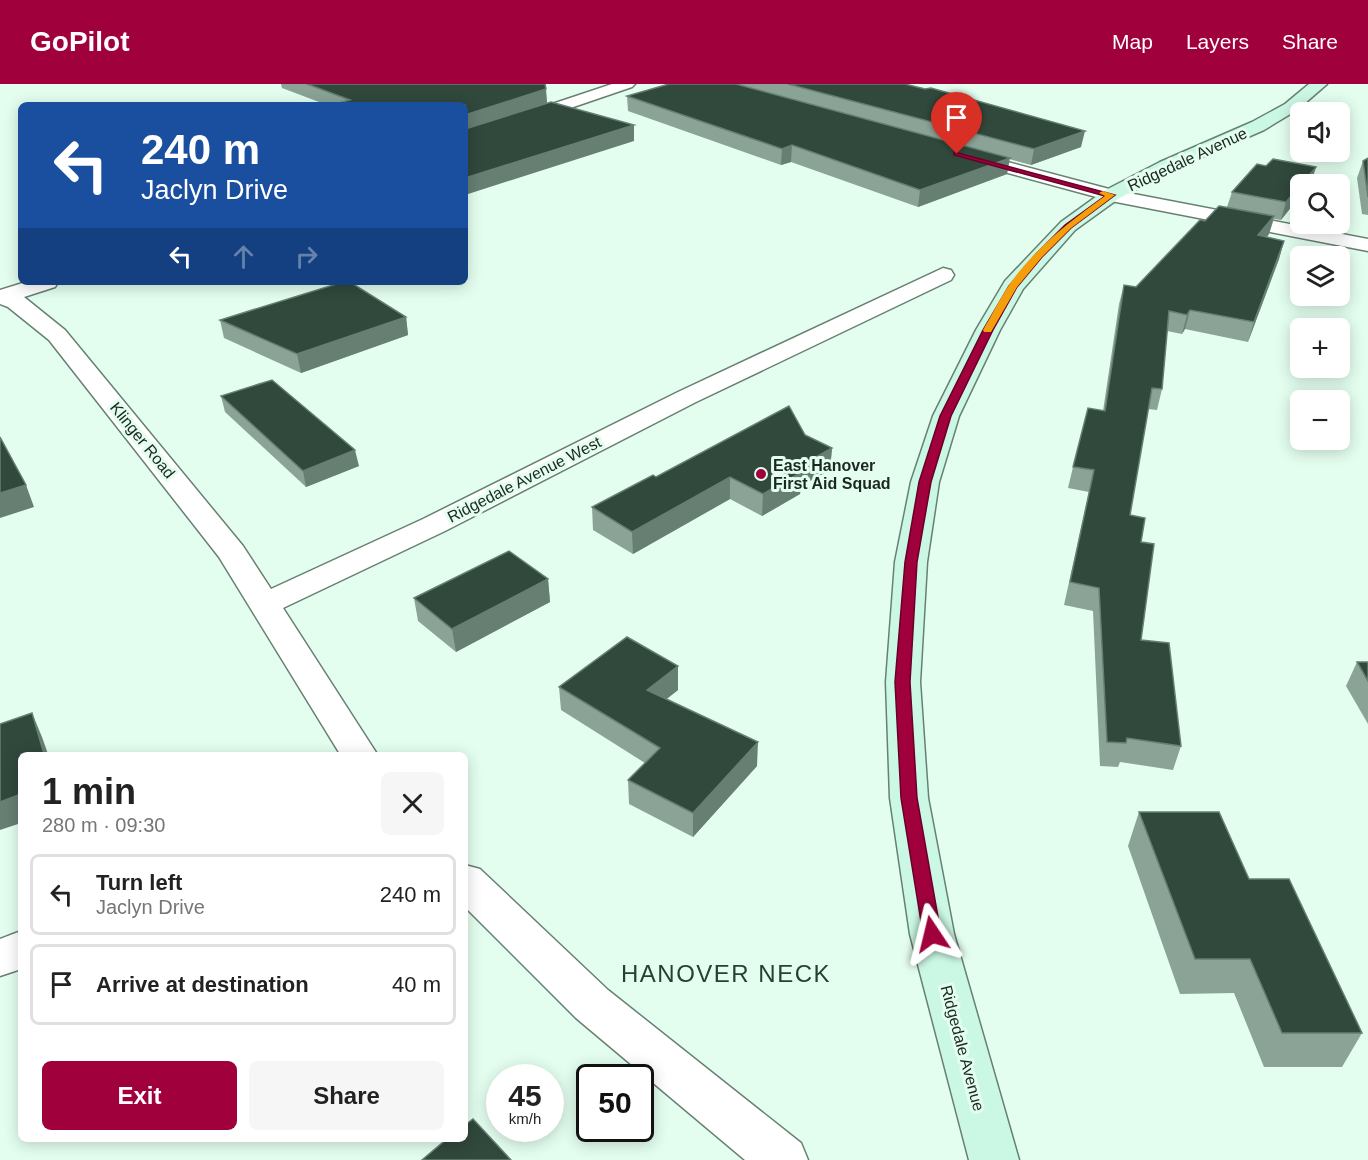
<!DOCTYPE html>
<html lang="en">
<head>
<meta charset="utf-8">
<style>
  :root { --surface:#fff; --page:#f6f6f6; --text:#222; --muted:#767676; --line:#e0e0e0; --accent:#a0013c }
  body { margin:0; font-family:Arial,sans-serif; background:var(--page); color:var(--text); height:100vh; display:flex; flex-direction:column; font-size:22px; white-space:nowrap }
  * { box-sizing:border-box; margin:0 }
  p { font-size:20px; color:var(--muted) }
  .icon { flex:none; width:33px; height:33px; fill:none; stroke:currentColor; stroke-width:2; stroke-linecap:round; stroke-linejoin:round }
  .map { position:relative; flex:1; overflow:hidden }
  .side { position:absolute; left:18px; top:668px; width:450px; height:390px; display:flex; flex-direction:column; background:var(--surface); border-radius:9px; box-shadow:0 3px 15px #0003 }
  .side>* { flex:none }
  .banner { position:absolute; left:18px; top:18px; width:450px; height:183px; border-radius:9px; box-shadow:0 3px 15px #0003; background:#1a4fa0; color:#fff; overflow:hidden }
  .fabs { position:absolute; left:1290px; top:18px; display:grid; gap:12px }
  .fabs a { display:grid; place-items:center; width:60px; height:60px; border-radius:9px; background:var(--surface); box-shadow:0 3px 15px #0003; font-size:30px }
  .speed { position:absolute; left:486px; top:980px; display:flex; gap:12px; font-size:30px; font-weight:700; text-align:center }
  .speed>* { display:grid; place-content:center; width:78px; height:78px; border-radius:50%; background:var(--surface); box-shadow:0 3px 15px #0003; line-height:1 }
  .speed small { font-size:15px; font-weight:400 }
  .speed .limit { border:3px solid #111; border-radius:9px; background:#fff; color:#111 }
  .pin { position:absolute; display:grid; place-items:center; width:51px; height:51px; color:#fff; margin:-62px -26px; border-radius:50% 50% 50% 0; rotate:-45deg; box-shadow:0 0 6px #0007 }
  .pin .icon { rotate:45deg }
  .me { position:absolute; width:66px; margin:-33px; rotate:350deg; stroke-linejoin:round; filter:drop-shadow(0 0 4px #0008) }
  .turn { display:flex; align-items:center; gap:21px; height:126px; padding:0 24px; font-size:27px }
  .turn .icon { width:78px; height:78px; stroke-width:2.5 }
  .turn b { display:block; font-size:42px; line-height:51px }
  .lanes { display:flex; align-items:center; height:57px; padding:0 24px; background:#0003; justify-content:center; gap:30px; direction:ltr }
  .lanes .off { opacity:.35 }
  .round { display:grid; place-items:center; flex:none; width:63px; height:63px; border-radius:9px; background:var(--page) }
  .overview { display:flex; align-items:center; justify-content:space-between; height:102px; padding:0 24px }
  h1 { font-size:36px; font-weight:600; line-height:45px }
  .action { display:flex; gap:12px; margin-top:auto; padding:12px 24px }
  .action a { flex:1; height:69px; border-radius:9px; background:var(--accent); color:#fff; font-size:24px; font-weight:600; line-height:69px; text-align:center }
  .action a+a { background:var(--page); color:var(--text) }
  ul { padding:0; list-style:none }
  li { display:flex; align-items:center; gap:18px; height:81px; margin:0 12px 9px; padding:0 12px; border:3px solid var(--line); border-radius:9px }
  li div { flex:1 }
  li b { display:block; font-size:22px }
  li em { font-style:normal }
  header { display:flex; align-items:center; gap:36px; box-sizing:border-box; height:84px; padding:0 30px; background:var(--accent); color:#fff }
  header strong { font-size:28px }
  nav { display:flex; gap:33px; margin-inline-start:auto; font-size:21px }
  .map>svg:first-child { display:block }
  .lines { fill:none; stroke-linecap:round; stroke-linejoin:round }
  .street-casing { stroke:#678072; stroke-width:3 }
  .secondary-casing { stroke:#678072; stroke-width:3 }
  .street { fill:#fff; fill-rule:evenodd }
  .secondary { fill:#cbf8e5; fill-rule:evenodd }
  .wall { fill:#8aa396 }
  .shaded-wall { fill:#667f72 }
  .building { fill:#31483c; stroke:#667f72; stroke-width:1.5 }
  .route { fill:#a0013c; stroke:#680127; stroke-width:1.5 }
  .slow { fill:#f59e0b }
  .poi-dot { fill:#a0013c; stroke:#e3feef; stroke-width:2 }
  .labels { text-anchor:middle; stroke-width:6; stroke-linejoin:round; paint-order:stroke }
  .street-label { font-size:16px; fill:#1d2722; stroke:#e3feef }
  .poi-label { font-size:16px; font-weight:bold; fill:#1d2722; stroke:#e3feef; text-anchor:start }
  .near-quarter-label { font-size:24px; letter-spacing:1.5px; fill:#293f33; stroke:#e3feef }
</style>
</head>
<body>
<header>
<strong>GoPilot</strong>
<nav><a>Map</a><a>Layers</a><a>Share</a></nav>
</header>
<div class="map">
<svg width="1368" height="1076" viewBox="0 0 1368 1076">
  <rect width="100%" height="100%" fill="#e3feef"/>
  <g class="lines">
    <defs>
      <g id="street">
        <path d="M 612,0 L 635,0 L 632,3 L 465,60 L 465,49 Z"/>
        <path d="M 966,67 L 1113,106 L 1368,155 L 1368,167 L 1111,117 L 960,76 L 957,72 L 960,68 Z"/>
        <path d="M 943,184 L 951,186 L 954,191 L 951,196 L 696,318 L 445,447 L 283,524 L 377,670 L 340,670 L 219,473 L 49,256 L 8,223 L 0,220 L 0,206 L 26,198 L 58,198 L 55,203 L 24,213 L 65,246 L 243,462 L 271,505 L 423,435 L 678,308 Z"/>
        <path d="M 465,781 L 480,785 L 608,906 L 801,1059 L 808,1076 L 745,1076 L 576,934 L 465,823 Z"/>
        <path d="M 21,847 L 21,885 L 0,892 L 0,855 Z"/>
      </g>
      <path id="secondary" d="M 1309,0 L 1327,0 L 1297,26 L 1264,46 L 1172,86 L 1118,115 L 1075,146 L 1023,205 L 1000,246 L 959,332 L 939,398 L 927,478 L 920,598 L 928,714 L 954,850 L 1019,1076 L 969,1076 L 910,850 L 890,714 L 886,598 L 895,478 L 911,398 L 933,332 L 976,246 L 1005,197 L 1061,138 L 1104,107 L 1160,78 L 1252,38 L 1285,20 Z"/>
    </defs>
    <use href="#street" class="street-casing"/>
    <use href="#secondary" class="secondary-casing"/>
    <use href="#street" class="street"/>
    <use href="#secondary" class="secondary"/>
  </g>
  <g class="wall">
    <path d="M 281,0 L 545,0 L 547,19 L 634,57 L 465,21 L 327,21 L 282,4 Z"/>
    <path d="M 669,0 L 905,0 L 1081,63 L 1031,81 L 1009,75 L 1007,90 L 918,123 L 791,78 L 781,81 L 761,74 L 628,27 L 627,12 Z"/>
    <path d="M 1368,74 L 1368,131 L 1362,130 L 1357,94 L 1363,77 Z"/>
    <path d="M 1266,82 L 1316,83 L 1311,100 L 1300,100 L 1300,112 L 1281,136 L 1274,135 L 1269,150 L 1267,153 L 1284,157 L 1279,175 L 1248,258 L 1185,245 L 1182,250 L 1167,247 L 1162,305 L 1157,326 L 1148,325 L 1130,431 L 1141,458 L 1141,556 L 1181,662 L 1173,686 L 1120,678 L 1118,683 L 1100,682 L 1093,527 L 1064,521 L 1089,408 L 1068,404 L 1073,383 L 1103,327 L 1119,220 L 1124,201 L 1136,203 L 1205,137 L 1227,123 L 1232,108 Z"/>
    <path d="M 406,233 L 408,251 L 301,289 L 224,254 L 220,236 Z"/>
    <path d="M 221,312 L 359,382 L 306,403 L 225,328 Z"/>
    <path d="M 805,351 L 832,364 L 830,386 L 801,402 L 800,410 L 762,432 L 730,415 L 633,470 L 593,446 L 592,423 L 656,393 Z"/>
    <path d="M 548,495 L 550,518 L 456,568 L 418,537 L 414,514 Z"/>
    <path d="M 1357,578 L 1368,578 L 1368,640 L 1346,602 Z"/>
    <path d="M 559,603 L 678,606 L 666,615 L 757,682 L 693,753 L 629,720 L 628,696 L 645,679 L 561,626 Z"/>
    <path d="M 1139,728 L 1249,795 L 1362,949 L 1342,983 L 1264,983 L 1234,909 L 1180,910 L 1128,762 Z"/>
  </g>
  <g class="shaded-wall">
    <path d="M 546,5 L 547,19 L 465,47 L 465,31 Z"/>
    <path d="M 634,41 L 634,57 L 465,111 L 465,94 Z"/>
    <path d="M 1085,47 L 1081,63 L 1031,81 L 1034,65 Z"/>
    <path d="M 792,61 L 791,78 L 781,81 L 782,65 Z"/>
    <path d="M 1010,74 L 1007,90 L 918,123 L 920,106 Z"/>
    <path d="M 1316,83 L 1310,100 L 1301,100 Z"/>
    <path d="M 1300,101 L 1300,112 L 1281,136 L 1286,118 Z"/>
    <path d="M 1274,132 L 1269,150 L 1253,169 L 1258,151 Z"/>
    <path d="M 1284,157 L 1279,175 L 1248,258 L 1254,238 Z"/>
    <path d="M 1190,226 L 1185,245 L 1182,250 L 1187,231 Z"/>
    <path d="M 406,233 L 408,251 L 301,289 L 297,270 Z"/>
    <path d="M 832,364 L 830,386 L 801,402 L 800,410 L 762,432 L 763,410 L 795,385 Z"/>
    <path d="M 355,366 L 359,382 L 306,403 L 303,387 Z"/>
    <path d="M 730,393 L 730,415 L 633,470 L 632,448 Z"/>
    <path d="M 26,401 L 34,423 L 0,434 L 0,409 Z"/>
    <path d="M 548,495 L 550,518 L 456,568 L 452,545 Z"/>
    <path d="M 678,582 L 678,606 L 648,630 L 647,606 Z"/>
    <path d="M 32,629 L 42,653 L 48,670 L 44,670 Z"/>
    <path d="M 758,658 L 757,682 L 693,753 L 693,729 Z"/>
    <path d="M 21,710 L 21,739 L 0,746 L 0,718 Z"/>
  </g>
  <g class="building">
    <path d="M 307,0 L 545,0 L 546,5 L 465,31 L 465,21 L 331,21 L 350,16 Z"/>
    <path d="M 669,0 L 736,0 L 1010,74 L 920,106 L 792,61 L 782,65 L 762,58 L 627,12 Z"/>
    <path d="M 788,0 L 905,0 L 925,5 L 931,4 L 1085,47 L 1034,65 Z"/>
    <path d="M 551,18 L 634,41 L 465,94 L 465,45 Z"/>
    <path d="M 1368,74 L 1368,113 L 1363,77 Z"/>
    <path d="M 1273,75 L 1316,83 L 1286,118 L 1232,108 L 1257,80 L 1266,82 Z"/>
    <path d="M 1219,122 L 1274,132 L 1258,151 L 1284,157 L 1254,238 L 1190,226 L 1187,231 L 1169,227 L 1162,305 L 1152,304 L 1130,431 L 1145,434 L 1141,458 L 1154,460 L 1141,556 L 1169,559 L 1181,662 L 1127,654 L 1126,659 L 1107,658 L 1099,504 L 1070,498 L 1094,386 L 1073,383 L 1088,324 L 1105,327 L 1124,201 L 1136,203 L 1200,136 L 1205,137 Z"/>
    <path d="M 343,198 L 350,198 L 406,233 L 297,270 L 220,236 Z"/>
    <path d="M 272,296 L 355,366 L 303,387 L 221,312 Z"/>
    <path d="M 789,322 L 805,351 L 832,364 L 795,385 L 802,388 L 763,410 L 730,393 L 632,448 L 592,423 L 653,391 L 656,393 Z"/>
    <path d="M 0,353 L 26,401 L 0,409 Z"/>
    <path d="M 509,467 L 548,495 L 452,545 L 414,514 Z"/>
    <path d="M 627,553 L 678,582 L 647,606 L 758,658 L 693,729 L 628,696 L 660,664 L 559,603 Z"/>
    <path d="M 1357,578 L 1368,578 L 1368,597 Z"/>
    <path d="M 32,629 L 44,670 L 21,670 L 21,710 L 0,718 L 0,640 Z"/>
    <path d="M 1139,728 L 1219,728 L 1249,795 L 1289,795 L 1362,949 L 1282,949 L 1250,875 L 1195,875 Z"/>
    <path d="M 473,1035 L 511,1076 L 422,1076 L 448,1054 L 465,1054 L 465,1041 Z"/>
  </g>
  <path class="route" d="M 954,68 L 1115,111 L 1071,144 L 1042,173 L 1017,203 L 993,246 L 951,332 L 931,398 L 917,478 L 910,598 L 917,714 L 941,850 L 939,855 L 932,858 L 926,855 L 923,850 L 901,714 L 895,598 L 905,478 L 919,398 L 940,332 L 983,246 L 1009,202 L 1036,170 L 1065,141 L 1105,112 L 954,71 Z"/>
  <path class="slow" d="M 1103,107 L 1115,111 L 1071,144 L 1042,173 L 1017,203 L 991,248 L 984,248 L 983,246 C 992,231 999,216 1009,201 C 1034,165 1069,138 1105,112 L 1099,109 Z"/>
  <circle class="poi-dot" cx="761" cy="390" r="6"/>
  <g class="labels">
    <g class="street-label">
      <text transform="translate(1187 75) rotate(-25)" y="6">Ridgedale Avenue</text>
      <text transform="translate(143 356) rotate(51)" y="6">Klinger Road</text>
      <text transform="translate(524 395) rotate(-27)" y="6">Ridgedale Avenue West</text>
      <text transform="translate(963 964) rotate(75)" y="6">Ridgedale Avenue</text>
    </g>
    <g class="poi-label">
      <text x="773" y="387">East Hanover<tspan x="773" dy="18">First Aid Squad</tspan></text>
    </g>
    <g class="near-quarter-label">
      <text x="726" y="898">HANOVER NECK</text>
    </g>
  </g>
</svg>
<div class="fabs">
<a><svg class="icon" aria-label="sound" viewBox="0 0 24 24"><path d="M4 9h4l5-4v14l-5-4H4zM17 9q2 3 0 6"/></svg></a>
<a><svg class="icon" aria-label="search" viewBox="0 0 24 24"><circle cx="10" cy="10" r="6"/><path d="M15 15l6 6"/></svg></a>
<a><svg class="icon" aria-label="layers" viewBox="0 0 24 24"><path d="M12 4l9 5-9 5-9-5zM3 14l9 5 9-5"/></svg></a>
<a>+</a>
<a>−</a>
</div>
<div class="speed"><div>45<small>km/h</small></div><div class="limit">50</div></div>
<div class="pin" style="left:957px;top:70px;background:#d93025"><svg class="icon" aria-label="arrive" viewBox="0 0 24 24"><path d="M6 21V4h12l-3 4 3 4H6"/></svg></div>
<svg class="me" style="left:932px;top:850px" viewBox="-20 -20 40 40"><path d="M0-17L14 15 0 8-14 15z" fill="#a0013c" stroke="#fff" stroke-width="4"/></svg>
<div class="banner">
<div class="turn"><svg class="icon" aria-label="left" viewBox="0 0 24 24"><path d="M17 20v-9H6M10 6l-5 5 5 5"/></svg><div><b>240 m</b>Jaclyn Drive</div></div>
<div class="lanes"><svg class="icon" aria-label="left" viewBox="0 0 24 24"><path d="M17 20v-9H6M10 6l-5 5 5 5"/></svg><svg class="icon off" aria-label="ahead" viewBox="0 0 24 24"><path d="M12 20V5M6 11l6-6 6 6"/></svg><svg class="icon off" aria-label="right" viewBox="0 0 24 24"><path d="M7 20v-9h11M14 6l5 5-5 5"/></svg></div>
</div>
<section class="side">
<div class="overview"><div><h1>1 min</h1><p>280 m · 09:30</p></div><a class="round"><svg class="icon" aria-label="close" viewBox="0 0 24 24"><path d="M6 6l12 12M18 6L6 18"/></svg></a></div>
<ul>
<li><svg class="icon" aria-label="left" viewBox="0 0 24 24"><path d="M17 20v-9H6M10 6l-5 5 5 5"/></svg><div><b>Turn left</b><p>Jaclyn Drive</p></div><em>240 m</em></li>
<li><svg class="icon" aria-label="arrive" viewBox="0 0 24 24"><path d="M6 21V4h12l-3 4 3 4H6"/></svg><div><b>Arrive at destination</b></div><em>40 m</em></li>
</ul>
<div class="action"><a>Exit</a><a>Share</a></div>
</section>
</div>
</body>
</html>
